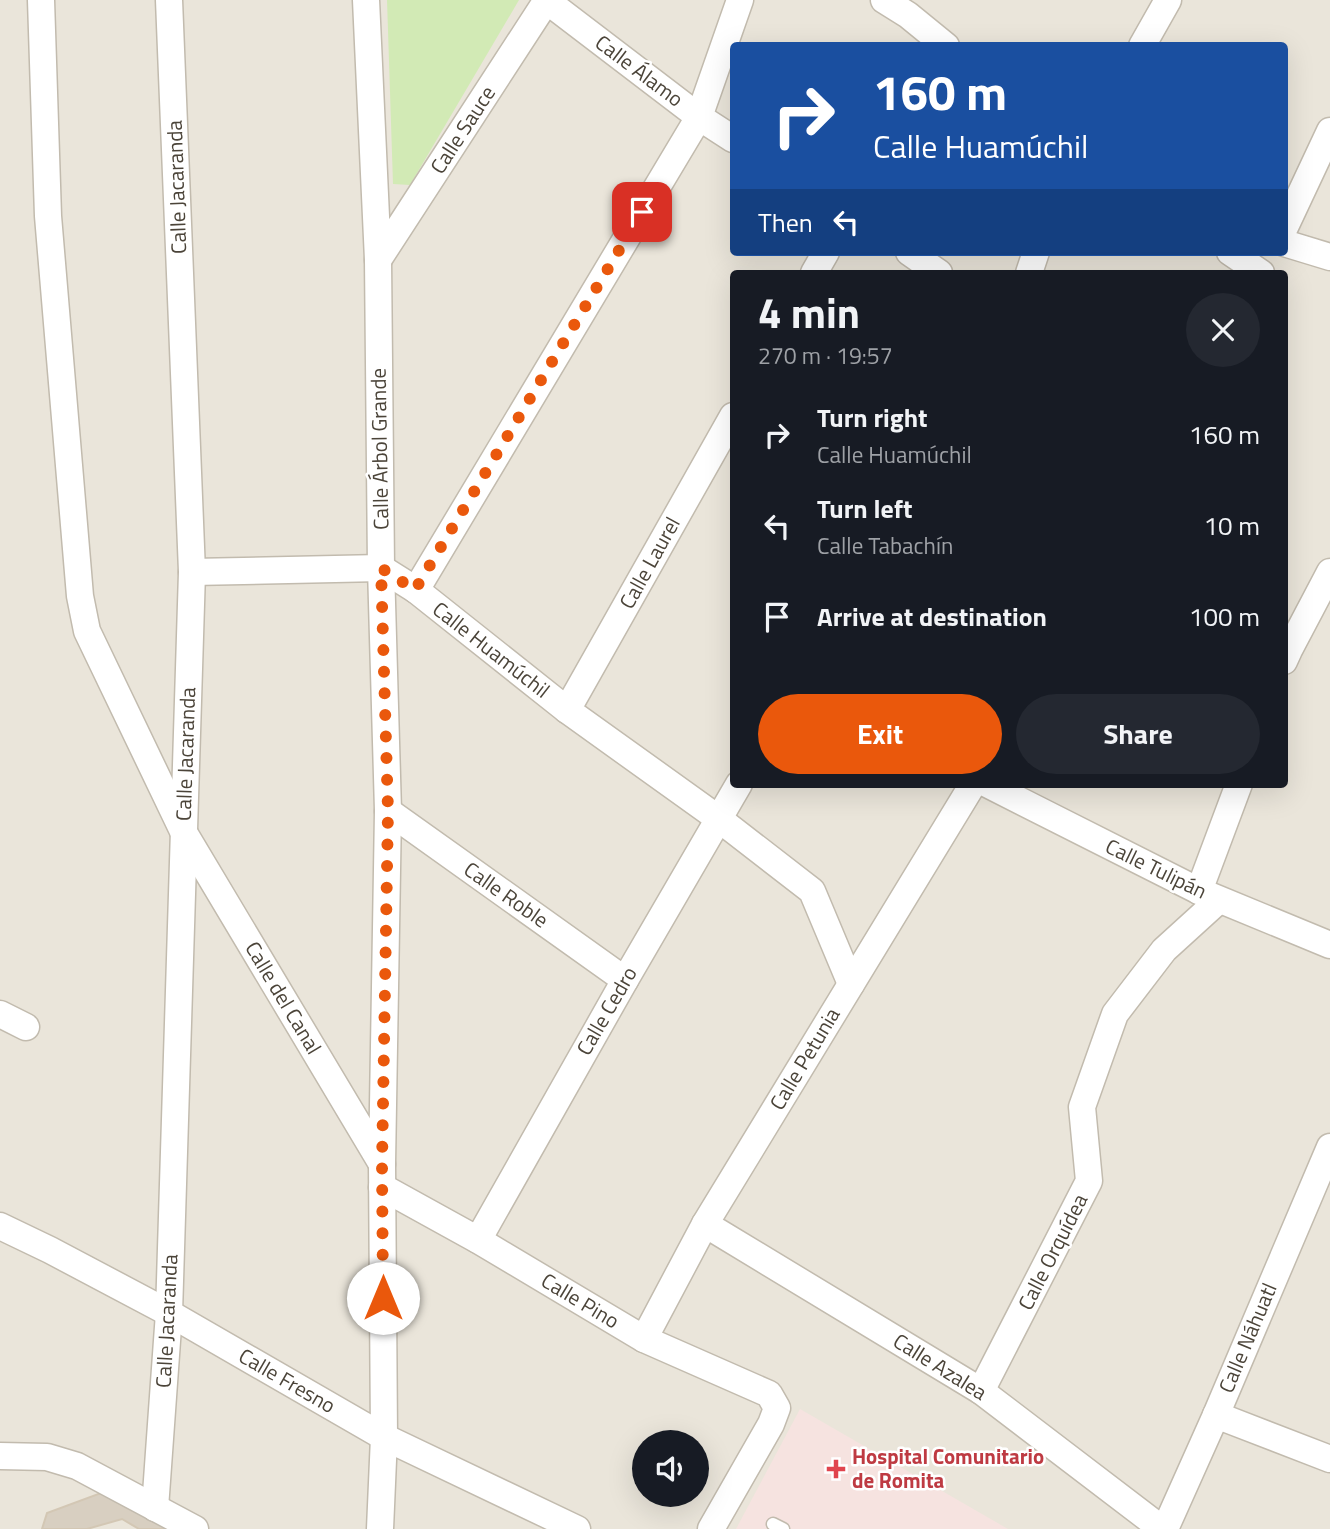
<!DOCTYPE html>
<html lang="en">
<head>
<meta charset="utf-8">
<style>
  :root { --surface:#171b24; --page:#242831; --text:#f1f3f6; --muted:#9ea1a6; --accent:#ea580c }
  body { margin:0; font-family:"Titillium Web",sans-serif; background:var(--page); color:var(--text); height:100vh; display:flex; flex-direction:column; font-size:26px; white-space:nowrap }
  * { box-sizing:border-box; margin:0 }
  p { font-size:23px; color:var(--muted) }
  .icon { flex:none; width:38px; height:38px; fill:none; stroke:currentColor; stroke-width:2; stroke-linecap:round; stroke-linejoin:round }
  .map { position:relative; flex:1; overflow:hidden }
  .drawer { position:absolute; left:730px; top:270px; width:558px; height:518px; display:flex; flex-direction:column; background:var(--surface); border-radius:7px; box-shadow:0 7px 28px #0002 }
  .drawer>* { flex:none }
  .guide { position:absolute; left:730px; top:42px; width:558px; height:214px; border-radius:7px; box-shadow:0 7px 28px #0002; background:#1a4fa0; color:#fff; overflow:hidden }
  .buttons { position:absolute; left:632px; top:1430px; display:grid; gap:14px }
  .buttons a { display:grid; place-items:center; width:77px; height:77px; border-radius:50%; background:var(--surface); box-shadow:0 7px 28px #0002; font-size:35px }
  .pin { position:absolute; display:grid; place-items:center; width:60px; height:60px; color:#fff; margin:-30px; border-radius:14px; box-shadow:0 4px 10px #0006 }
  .me { position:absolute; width:77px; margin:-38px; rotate:0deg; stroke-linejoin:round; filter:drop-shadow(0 0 5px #0008) }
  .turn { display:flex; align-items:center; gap:24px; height:147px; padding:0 28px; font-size:32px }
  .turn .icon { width:91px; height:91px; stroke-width:2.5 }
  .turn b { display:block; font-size:49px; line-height:60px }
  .then { display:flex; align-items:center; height:66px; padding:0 28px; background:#0003; gap:14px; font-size:26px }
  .round { display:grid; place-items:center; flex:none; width:74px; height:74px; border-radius:37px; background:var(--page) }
  .summary { display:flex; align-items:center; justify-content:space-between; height:119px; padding:0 28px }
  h1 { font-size:42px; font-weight:700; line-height:52px }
  .action { display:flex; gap:14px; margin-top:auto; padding:14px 28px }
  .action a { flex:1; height:80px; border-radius:42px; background:var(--accent); color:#fff; font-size:28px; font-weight:700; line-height:80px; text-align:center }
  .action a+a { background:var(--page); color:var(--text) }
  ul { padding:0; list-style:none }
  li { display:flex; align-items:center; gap:21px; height:91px; padding:0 28px }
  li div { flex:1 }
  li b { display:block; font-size:26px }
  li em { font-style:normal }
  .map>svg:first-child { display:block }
  .residential { fill:#eae5da; fill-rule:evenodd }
  .medical { fill:#f6e3e0 }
  .green { fill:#d2eab5 }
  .building { fill:#d8cfc1; stroke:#d3c7b4; stroke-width:2 }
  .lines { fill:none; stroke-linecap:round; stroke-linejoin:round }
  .service-casing { stroke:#c2bbae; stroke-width:15 }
  .minor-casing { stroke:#c2bbae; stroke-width:29 }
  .service { stroke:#fff; stroke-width:12 }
  .minor { stroke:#fff; stroke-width:26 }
  .route { stroke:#ea580c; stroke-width:12; stroke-dasharray:0 21.6 }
  .health-dot { fill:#e0444e; stroke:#fff; stroke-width:2.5 }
  .labels { text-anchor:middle; stroke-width:5; stroke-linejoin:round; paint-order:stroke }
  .street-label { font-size:21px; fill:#4b4439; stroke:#fff }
  .health-label { font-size:21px; font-weight:bold; fill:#be3a42; stroke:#fff; text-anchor:start }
</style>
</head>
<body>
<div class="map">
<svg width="1330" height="1529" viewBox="0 0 1330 1529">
  <rect width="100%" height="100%" fill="#f6f3ec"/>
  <path class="residential" d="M 0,0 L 1330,0 L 1330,1529 L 0,1529 ZM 733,46 L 1284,46 L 1284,252 L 733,252 ZM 733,273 L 1284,273 L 1284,784 L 733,784 ZM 644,1442 L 696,1442 L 696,1494 L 644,1494 Z"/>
  <path class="medical" d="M 800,1409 L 1008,1529 L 736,1529 Z"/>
  <path class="green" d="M 387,0 L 519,0 L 410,185 L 393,184 Z"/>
  <path class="building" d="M 109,1490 L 183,1529 L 139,1529 L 122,1519 L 87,1529 L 42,1529 L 47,1513 Z"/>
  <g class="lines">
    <defs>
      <path id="service" d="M 773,1524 L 783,1529"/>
      <g id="minor">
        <path d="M 41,0 L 48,216 L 80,596 L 87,631 L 183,831 L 382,1164"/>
        <path d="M 366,0 L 378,260 L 381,568 L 388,811 L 382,1164 L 384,1437 L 380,1529"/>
        <path d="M 884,0 L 908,15 L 946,46"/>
        <path d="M 547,1 L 699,117 L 733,139"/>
        <path d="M 1142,46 L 1168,0"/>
        <path d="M 1284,229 L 1330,131"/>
        <path d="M 1284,243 L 1330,257"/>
        <path d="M 909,252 L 939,273"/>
        <path d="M 1230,252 L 1261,273"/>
        <path d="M 378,260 L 547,0"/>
        <path d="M 814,273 L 826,252"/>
        <path d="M 1029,273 L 1036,252"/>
        <path d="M 192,572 L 381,568 L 416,590 L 567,710 L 719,819 L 812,891 L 851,984"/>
        <path d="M 416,590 L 699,117 L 740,0"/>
        <path d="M 1284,661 L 1289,650 L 1330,572"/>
        <path d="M 567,710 L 733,416"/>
        <path d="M 987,784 L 1199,891 L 1330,945"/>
        <path d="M 388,811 L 625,980"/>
        <path d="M 1199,891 L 1239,784"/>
        <path d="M 0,1014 L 26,1027"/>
        <path d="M 382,1187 L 478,1240 L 644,1339 L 769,1394 L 777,1408 L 771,1424 L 711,1529"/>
        <path d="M 705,1224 L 981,1391 L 1162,1529"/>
        <path d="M 0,1226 L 50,1250 L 169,1313 L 384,1437 L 577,1529"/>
        <path d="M 478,1240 L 625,980 L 739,784"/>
        <path d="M 644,1339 L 705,1224 L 973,784"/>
        <path d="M 981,1391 L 1089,1181 L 1082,1107 L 1115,1014 L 1164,950 L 1219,900"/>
        <path d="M 1216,1415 L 1330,1459"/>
        <path d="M 0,1456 L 47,1457 L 77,1466 L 195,1529"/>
        <path d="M 155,1508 L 169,1313 L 192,572 L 169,0"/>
        <path d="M 1165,1529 L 1216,1415 L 1330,1147"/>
      </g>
    </defs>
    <use href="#service" class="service-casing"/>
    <use href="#minor" class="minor-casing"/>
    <use href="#service" class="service"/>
    <use href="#minor" class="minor"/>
  </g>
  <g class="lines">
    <path class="route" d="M 383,1298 L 382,1164 L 388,811 L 381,568 L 415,590 L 642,212"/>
  </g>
  <path class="health-dot" d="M832.5 1458.5h7v7h7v7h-7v7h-7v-7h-7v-7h7z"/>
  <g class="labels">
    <g class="street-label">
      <text transform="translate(639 71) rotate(37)" y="7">Calle Álamo</text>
      <text transform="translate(463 130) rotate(-57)" y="7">Calle Sauce</text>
      <text transform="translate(177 187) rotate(-92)" y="7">Calle Jacaranda</text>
      <text transform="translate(380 449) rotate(-91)" y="7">Calle Árbol Grande</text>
      <text transform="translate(650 563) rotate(-61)" y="7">Calle Laurel</text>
      <text transform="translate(491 650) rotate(38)" y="7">Calle Huamúchil</text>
      <text transform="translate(186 754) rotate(-88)" y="7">Calle Jacaranda</text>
      <text transform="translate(1156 869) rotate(26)" y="7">Calle Tulipán</text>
      <text transform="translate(506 895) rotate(35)" y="7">Calle Roble</text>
      <text transform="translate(283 998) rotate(59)" y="7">Calle del Canal</text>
      <text transform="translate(607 1011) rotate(-60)" y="7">Calle Cedro</text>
      <text transform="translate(805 1059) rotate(-59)" y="7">Calle Petunia</text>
      <text transform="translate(1053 1252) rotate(-63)" y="7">Calle Orquídea</text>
      <text transform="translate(580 1301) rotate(31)" y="7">Calle Pino</text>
      <text transform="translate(167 1321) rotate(-87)" y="7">Calle Jacaranda</text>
      <text transform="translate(1248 1338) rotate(-67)" y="7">Calle Náhuatl</text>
      <text transform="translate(940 1367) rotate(32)" y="7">Calle Azalea</text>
      <text transform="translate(287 1381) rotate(30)" y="7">Calle Fresno</text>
    </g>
    <g class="health-label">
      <text x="852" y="1464">Hospital Comunitario<tspan x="852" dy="24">de Romita</tspan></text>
    </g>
  </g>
</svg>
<div class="buttons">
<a><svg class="icon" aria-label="sound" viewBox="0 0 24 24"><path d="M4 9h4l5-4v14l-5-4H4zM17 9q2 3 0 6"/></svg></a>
</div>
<div class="pin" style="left:642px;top:212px;background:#d93025"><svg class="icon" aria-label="arrive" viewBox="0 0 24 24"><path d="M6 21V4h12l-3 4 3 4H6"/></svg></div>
<svg class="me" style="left:383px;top:1298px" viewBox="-20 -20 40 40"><circle r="19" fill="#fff"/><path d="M0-13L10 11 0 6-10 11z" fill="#ea580c"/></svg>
<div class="guide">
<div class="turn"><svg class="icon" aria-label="right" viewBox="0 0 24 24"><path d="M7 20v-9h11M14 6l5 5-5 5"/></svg><div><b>160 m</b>Calle Huamúchil</div></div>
<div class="then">Then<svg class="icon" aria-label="left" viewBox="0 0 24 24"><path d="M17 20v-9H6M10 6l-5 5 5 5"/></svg></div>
</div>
<section class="drawer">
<div class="summary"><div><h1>4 min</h1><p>270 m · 19:57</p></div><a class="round"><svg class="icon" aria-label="close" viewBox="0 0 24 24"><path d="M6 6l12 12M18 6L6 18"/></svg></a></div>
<ul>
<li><svg class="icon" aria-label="right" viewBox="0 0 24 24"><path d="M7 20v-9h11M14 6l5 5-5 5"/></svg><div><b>Turn right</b><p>Calle Huamúchil</p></div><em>160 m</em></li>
<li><svg class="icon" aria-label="left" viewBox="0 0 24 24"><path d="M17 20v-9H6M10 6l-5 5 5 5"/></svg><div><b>Turn left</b><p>Calle Tabachín</p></div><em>10 m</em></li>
<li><svg class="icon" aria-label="arrive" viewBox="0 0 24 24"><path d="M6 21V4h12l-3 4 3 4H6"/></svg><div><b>Arrive at destination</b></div><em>100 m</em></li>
</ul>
<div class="action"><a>Exit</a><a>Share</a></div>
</section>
</div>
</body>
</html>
